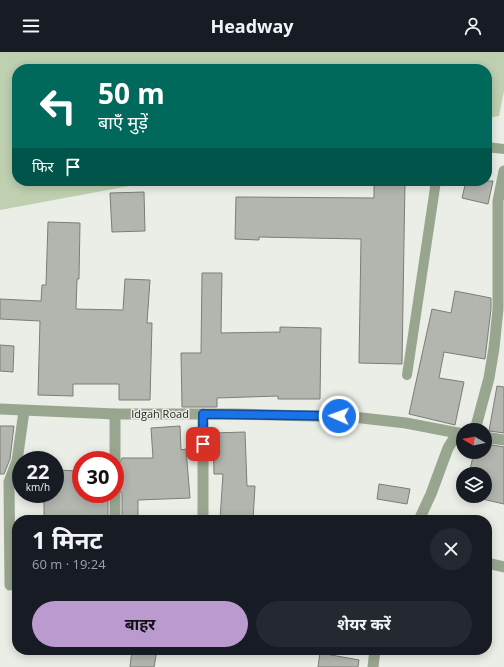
<!DOCTYPE html>
<html lang="hi">
<head>
<meta charset="utf-8">
<style>
  :root { --surface:#171b24; --page:#242831; --text:#f1f3f6; --muted:#9ea1a6; --accent:#ba9acf }
  body { margin:0; font-family:"Open Sans","Noto Sans Devanagari",sans-serif; background:var(--page); color:var(--text); height:100vh; display:flex; flex-direction:column; font-size:15px; white-space:nowrap }
  * { box-sizing:border-box; margin:0 }
  p { font-size:13px; color:var(--muted) }
  .icon { flex:none; width:22px; height:22px; fill:none; stroke:currentColor; stroke-width:2; stroke-linecap:round; stroke-linejoin:round }
  .map { position:relative; flex:1; overflow:hidden }
  .side { position:absolute; left:12px; top:463px; width:480px; height:140px; display:flex; flex-direction:column; background:var(--surface); border-radius:16px; box-shadow:0 2px 10px #0003 }
  .side>* { flex:none }
  .banner { position:absolute; left:12px; top:12px; width:480px; height:122px; border-radius:16px; box-shadow:0 2px 10px #0003; background:#00695c; color:#fff; overflow:hidden }
  .needle { width:26px; rotate:279deg }
  .buttons { position:absolute; left:456px; top:371px; display:grid; gap:8px }
  .buttons a { display:grid; place-items:center; width:36px; height:36px; border-radius:50%; background:var(--surface); box-shadow:0 2px 10px #0003; font-size:20px }
  .speed { position:absolute; left:12px; top:399px; display:flex; gap:8px; font-size:20px; font-weight:700; text-align:center }
  .speed>* { display:grid; place-content:center; width:52px; height:52px; border-radius:50%; background:var(--surface); box-shadow:0 2px 10px #0003; line-height:1 }
  .speed small { font-size:10px; font-weight:400 }
  .speed .limit { border:6px solid #d22; background:#fff; color:#111 }
  .pin { position:absolute; display:grid; place-items:center; width:34px; height:34px; color:#fff; margin:-17px; border-radius:8px; box-shadow:0 2px 6px #0006 }
  .me { position:absolute; width:44px; margin:-22px; rotate:272deg; stroke-linejoin:round; filter:drop-shadow(0 0 3px #0008) }
  .turn { display:flex; align-items:center; gap:14px; height:84px; padding:0 20px; font-size:18px }
  .turn .icon { width:52px; height:52px; stroke-width:2.5 }
  .turn b { display:block; font-size:28px; line-height:34px }
  .then { display:flex; align-items:center; height:38px; padding:0 20px; background:#0003; gap:8px; font-size:15px }
  .round { display:grid; place-items:center; flex:none; width:42px; height:42px; border-radius:21px; background:var(--page) }
  .head { display:flex; align-items:center; justify-content:space-between; height:68px; padding:0 20px }
  h1 { font-size:24px; font-weight:700; line-height:30px }
  .action { display:flex; gap:8px; margin-top:auto; padding:8px 20px }
  .action a { flex:1; height:46px; border-radius:24px; background:var(--accent); color:#111; font-size:16px; font-weight:700; line-height:46px; text-align:center }
  .action a+a { background:var(--page); color:var(--text) }
  header { display:flex; justify-content:space-between; align-items:center; height:52px; padding:0 20px; background:var(--surface); font-size:18px; font-weight:700 }
  .map>svg:first-child { display:block }
  .green { fill:#bed0b0 }
  .building { fill:#b2b6ae; stroke:#7a7e77 }
  .lines { fill:none; stroke-linecap:round; stroke-linejoin:round }
  .service { stroke:#99a68f; stroke-width:10 }
  .minor { stroke:#99a68f; stroke-width:11 }
  .route-casing { stroke:#114b97; stroke-width:10 }
  .route { stroke:#1a73e8; stroke-width:7 }
  .labels { text-anchor:middle; stroke-width:3; stroke-linejoin:round; paint-order:stroke }
  .street-label { font-size:11px; fill:#242522; stroke:#eaeee6 }
</style>
</head>
<body>
<header><svg class="icon" aria-label="menu" viewBox="0 0 24 24"><path d="M4 6h16M4 12h16M4 18h16"/></svg>Headway<svg class="icon" aria-label="person" viewBox="0 0 24 24"><circle cx="12" cy="8" r="4"/><path d="M4 21q1-7 8-7t8 7"/></svg></header>
<div class="map">
<svg width="504" height="615" viewBox="0 0 504 615">
  <rect width="100%" height="100%" fill="#eaeee6"/>
  <path class="green" d="M 0,0 L 504,0 L 504,39 L 499,64 L 487,66 L 487,17 L 17,17 L 17,129 L 156,129 L 0,158 Z"/>
  <g class="building">
    <path d="M 374,129 L 405,129 L 402,312 L 359,311 L 361,187 L 259,185 L 259,188 L 235,187 L 236,145 L 374,146 Z"/>
    <path d="M 466,129 L 493,129 L 488,152 L 462,146 Z"/>
    <path d="M 144,140 L 145,179 L 112,180 L 110,141 Z"/>
    <path d="M 48,170 L 80,171 L 79,227 L 77,227 L 76,257 L 123,258 L 125,227 L 150,228 L 147,271 L 152,271 L 150,348 L 119,348 L 119,332 L 73,332 L 73,344 L 38,343 L 40,269 L 0,267 L 0,247 L 41,249 L 42,233 L 46,233 Z"/>
    <path d="M 202,221 L 222,221 L 221,281 L 280,280 L 280,275 L 321,276 L 320,347 L 278,347 L 278,344 L 217,346 L 217,355 L 182,355 L 181,301 L 201,301 Z"/>
    <path d="M 455,239 L 491,246 L 491,257 L 485,307 L 444,300 L 439,326 L 464,330 L 455,373 L 409,362 L 432,257 L 451,261 Z"/>
    <path d="M 0,293 L 14,294 L 13,320 L 0,319 Z"/>
    <path d="M 497,334 L 504,335 L 504,381 L 489,379 Z"/>
    <path d="M 0,374 L 14,374 L 10,407 L 4,422 L 0,422 Z"/>
    <path d="M 180,374 L 181,398 L 186,397 L 190,446 L 138,448 L 138,468 L 122,468 L 122,442 L 118,436 L 118,414 L 122,406 L 153,406 L 151,376 Z"/>
    <path d="M 245,380 L 247,434 L 255,434 L 253,468 L 220,468 L 223,422 L 214,422 L 213,381 Z"/>
    <path d="M 487,392 L 504,395 L 504,452 L 469,444 L 485,444 L 485,422 L 469,422 L 474,400 L 485,400 L 485,393 Z"/>
    <path d="M 55,418 L 81,419 L 81,442 L 108,442 L 108,468 L 44,468 L 44,442 L 55,442 Z"/>
    <path d="M 379,432 L 410,437 L 407,452 L 377,447 Z"/>
    <path d="M 132,598 L 157,598 L 154,615 L 130,615 Z"/>
    <path d="M 320,601 L 359,608 L 358,615 L 318,615 Z"/>
  </g>
  <g class="lines">
    <g class="service">
      <path d="M 487,95 L 504,97"/>
      <path d="M 407,323 L 436,129"/>
    </g>
    <g class="minor">
      <path d="M 0,357 L 115,362 L 235,362 L 353,365 L 406,371 L 463,382"/>
      <path d="M 115,362 L 115,408"/>
      <path d="M 203,362 L 203,468"/>
      <path d="M 475,378 L 489,326 L 494,296 L 498,257 L 498,149 L 504,119"/>
      <path d="M 485,385 L 504,388"/>
      <path d="M 115,442 L 115,468"/>
      <path d="M 419,468 L 431,442 L 448,396 L 453,388 L 462,382"/>
      <path d="M 487,511 L 504,515"/>
      <path d="M 10,533 L 9,430 L 17,409 L 24,359"/>
      <path d="M 373,615 L 375,598"/>
    </g>
  </g>
  <g class="lines">
    <defs>
      <path id="route" d="M 203,392 L 203,362 L 339,364"/>
    </defs>
    <use href="#route" class="route-casing"/>
    <use href="#route" class="route"/>
  </g>
  <g class="labels">
    <g class="street-label">
      <text x="160" y="366">Idgah Road</text>
    </g>
  </g>
</svg>
<div class="buttons">
<a><svg class="needle" viewBox="-14 -14 28 28"><path d="M0-13l5 13h-10z" fill="#e53935"/><path d="M0 13l5-13h-10z" fill="#9ea1a6"/></svg></a>
<a><svg class="icon" aria-label="layers" viewBox="0 0 24 24"><path d="M12 4l9 5-9 5-9-5zM3 14l9 5 9-5"/></svg></a>
</div>
<div class="speed"><div>22<small>km/h</small></div><div class="limit">30</div></div>
<div class="pin" style="left:203px;top:392px;background:#d93025"><svg class="icon" aria-label="arrive" viewBox="0 0 24 24"><path d="M6 21V4h12l-3 4 3 4H6"/></svg></div>
<svg class="me" style="left:339px;top:364px" viewBox="-20 -20 40 40"><circle r="17" fill="#1a73e8" stroke="#fff" stroke-width="3"/><path d="M0-11L8 9 0 5-8 9z" fill="#fff"/></svg>
<div class="banner">
<div class="turn"><svg class="icon" aria-label="left" viewBox="0 0 24 24"><path d="M17 20v-9H6M10 6l-5 5 5 5"/></svg><div><b>50 m</b>बाएँ मुड़ें</div></div>
<div class="then">फिर<svg class="icon" aria-label="arrive" viewBox="0 0 24 24"><path d="M6 21V4h12l-3 4 3 4H6"/></svg></div>
</div>
<section class="side">
<div class="head"><div><h1>1 मिनट</h1><p>60 m · 19:24</p></div><a class="round"><svg class="icon" aria-label="close" viewBox="0 0 24 24"><path d="M6 6l12 12M18 6L6 18"/></svg></a></div>
<div class="action"><a>बाहर</a><a>शेयर करें</a></div>
</section>
</div>
</body>
</html>
